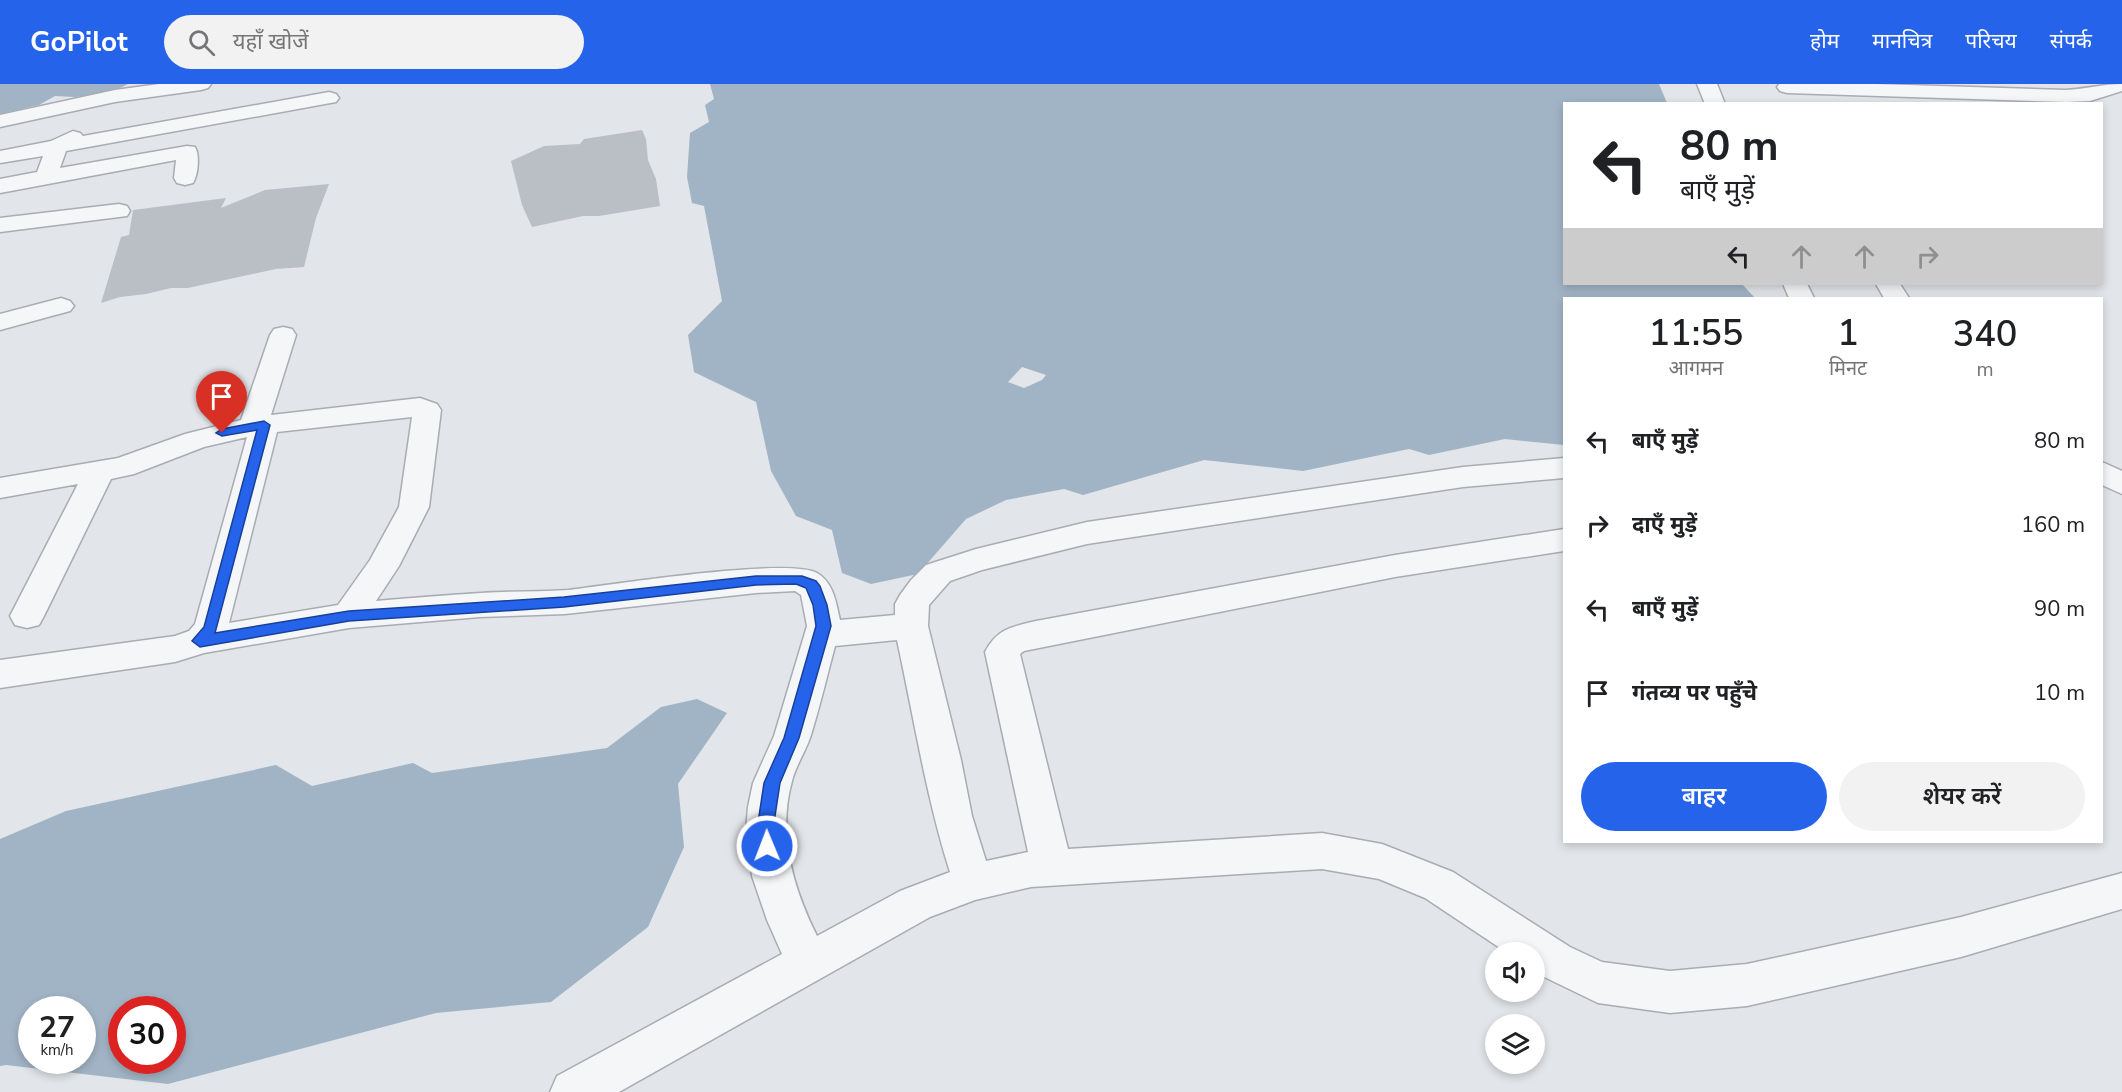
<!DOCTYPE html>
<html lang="hi">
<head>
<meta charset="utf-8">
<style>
  :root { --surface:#fff; --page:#f2f2f2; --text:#202124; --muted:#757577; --accent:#2563eb }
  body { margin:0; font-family:"Nunito Sans","Noto Sans Devanagari",sans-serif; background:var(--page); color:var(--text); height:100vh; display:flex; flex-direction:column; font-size:22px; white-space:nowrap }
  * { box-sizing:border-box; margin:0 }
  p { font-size:20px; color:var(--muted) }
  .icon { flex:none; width:33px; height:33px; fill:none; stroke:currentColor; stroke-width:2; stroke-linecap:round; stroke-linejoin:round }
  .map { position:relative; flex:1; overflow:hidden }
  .sheet { position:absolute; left:1563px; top:213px; width:540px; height:546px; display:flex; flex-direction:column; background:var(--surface); border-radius:0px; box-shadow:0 3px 9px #0003 }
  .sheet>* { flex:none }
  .hud { position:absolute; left:1563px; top:18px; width:540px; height:183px; border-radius:0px; box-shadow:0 3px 9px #0003; background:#fff; color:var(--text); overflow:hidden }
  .controls { position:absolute; left:1485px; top:858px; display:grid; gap:12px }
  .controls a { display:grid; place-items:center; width:60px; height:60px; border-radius:50%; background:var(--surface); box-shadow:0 3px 9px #0003; font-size:30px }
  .speed { position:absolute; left:18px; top:912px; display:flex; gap:12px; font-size:30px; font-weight:700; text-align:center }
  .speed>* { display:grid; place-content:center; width:78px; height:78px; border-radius:50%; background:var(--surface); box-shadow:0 3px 9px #0003; line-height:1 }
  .speed small { font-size:15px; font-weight:400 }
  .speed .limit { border:9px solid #d22; background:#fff; color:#111 }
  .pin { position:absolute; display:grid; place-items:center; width:51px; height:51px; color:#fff; margin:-62px -26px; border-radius:50% 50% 50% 0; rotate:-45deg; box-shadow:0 0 6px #0007 }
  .pin .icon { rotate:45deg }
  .me { position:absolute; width:66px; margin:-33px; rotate:359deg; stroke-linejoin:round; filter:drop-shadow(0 0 4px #0008) }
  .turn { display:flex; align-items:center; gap:21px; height:126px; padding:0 18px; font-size:27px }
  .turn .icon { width:78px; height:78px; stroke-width:2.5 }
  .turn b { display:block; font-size:42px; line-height:51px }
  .lanes { display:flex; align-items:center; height:57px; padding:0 18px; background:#0003; justify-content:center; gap:30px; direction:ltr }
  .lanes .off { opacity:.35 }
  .eta { display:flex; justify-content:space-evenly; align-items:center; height:102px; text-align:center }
  .eta b { font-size:36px; font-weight:600; line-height:42px }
  .cta { display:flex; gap:12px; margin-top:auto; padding:12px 18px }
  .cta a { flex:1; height:69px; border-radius:36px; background:var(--accent); color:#fff; font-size:24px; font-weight:600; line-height:69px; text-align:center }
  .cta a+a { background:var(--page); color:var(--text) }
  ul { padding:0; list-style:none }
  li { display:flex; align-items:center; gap:18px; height:84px; padding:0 18px }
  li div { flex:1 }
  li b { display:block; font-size:22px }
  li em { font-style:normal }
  header { display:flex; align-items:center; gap:36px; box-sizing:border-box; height:84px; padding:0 30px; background:var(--accent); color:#fff }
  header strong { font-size:28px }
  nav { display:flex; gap:33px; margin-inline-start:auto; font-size:21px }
  .search { width:420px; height:54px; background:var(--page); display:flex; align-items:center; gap:15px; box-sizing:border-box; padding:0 21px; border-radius:33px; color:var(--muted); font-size:22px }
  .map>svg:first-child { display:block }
  .water { fill:#a1b4c5; fill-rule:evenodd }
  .building { fill:#babfc6 }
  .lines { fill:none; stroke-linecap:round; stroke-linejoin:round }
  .minor-casing { stroke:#a8acb3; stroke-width:3 }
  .minor { fill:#f5f6f8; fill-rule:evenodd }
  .route { fill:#2563eb; stroke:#184099; stroke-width:1.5 }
</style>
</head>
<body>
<header>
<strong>GoPilot</strong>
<div class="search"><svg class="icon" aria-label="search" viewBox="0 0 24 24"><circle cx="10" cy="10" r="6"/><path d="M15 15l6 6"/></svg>यहाँ खोजें</div>
<nav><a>होम</a><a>मानचित्र</a><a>परिचय</a><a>संपर्क</a></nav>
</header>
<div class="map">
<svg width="2122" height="1008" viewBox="0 0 2122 1008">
  <rect width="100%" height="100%" fill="#e2e5e9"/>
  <g class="water">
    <path d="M 0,0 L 128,0 L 108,10 L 75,13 L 55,12 L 39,21 L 0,30 Z"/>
    <path d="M 710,0 L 1659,0 L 1667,19 L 1564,20 L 1564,200 L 1742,200 L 1755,214 L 1564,214 L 1564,361 L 1505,355 L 1429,371 L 1409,365 L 1303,387 L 1204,376 L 1083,411 L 1064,405 L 1006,416 L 966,435 L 918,490 L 871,500 L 842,489 L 832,446 L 796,432 L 771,387 L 756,318 L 694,288 L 688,251 L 722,217 L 704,122 L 692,119 L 687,93 L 690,49 L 709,38 L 705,21 L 714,15 ZM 1022,283 L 1046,291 L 1042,296 L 1024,304 L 1008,298 Z"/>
    <path d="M 697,615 L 727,629 L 678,700 L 684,763 L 648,843 L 551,918 L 436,929 L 168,1000 L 6,981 L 0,982 L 0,755 L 66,727 L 276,681 L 312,702 L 413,679 L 432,689 L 607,664 L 661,623 ZM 32,926 L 82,926 L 82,976 L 32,976 ZM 122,926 L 172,926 L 172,976 L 122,976 Z"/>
  </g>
  <g class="building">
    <path d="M 642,46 L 646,55 L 648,76 L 656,95 L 660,122 L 599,132 L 583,132 L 532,143 L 522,121 L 511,77 L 544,62 L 580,60 L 584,55 Z"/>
    <path d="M 329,100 L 316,134 L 304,183 L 276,185 L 188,204 L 171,204 L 146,210 L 120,213 L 101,219 L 121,153 L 129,151 L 133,126 L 226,114 L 221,124 L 265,106 Z"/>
  </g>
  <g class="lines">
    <defs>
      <g id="minor">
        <path d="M 159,0 L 211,0 L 208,4 L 201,6 L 115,18 L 0,43 L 0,31 L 115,6 Z"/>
        <path d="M 1697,0 L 1717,0 L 1725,20 L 1705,20 Z"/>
        <path d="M 1779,0 L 1876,0 L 2066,6 C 2085,5 2103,0 2122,0 L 2122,7 L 2090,17 L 2066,18 L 1787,9 L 1780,7 L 1777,3 Z"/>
        <path d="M 329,8 L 336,10 L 339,14 L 336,18 L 66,67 L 60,84 L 187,62 L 195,63 C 200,71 198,91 193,99 L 185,101 L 177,99 L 174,94 L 176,76 L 0,109 L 0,95 L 37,88 L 43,72 L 0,79 L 0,67 L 51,57 L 73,47 L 80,49 L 83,52 Z"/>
        <path d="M 119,120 L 127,122 L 130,127 L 127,132 L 0,148 L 0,134 Z"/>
        <path d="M 1783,200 L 1807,200 L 1814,214 L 1789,214 Z"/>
        <path d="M 1876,200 L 1900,200 L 1909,214 L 1884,214 Z"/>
        <path d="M 61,214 L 70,217 L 74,222 L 70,227 L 0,246 L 0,230 Z"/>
        <path d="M 283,243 L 292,245 L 296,251 L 271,331 L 420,314 L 437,320 L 441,326 L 429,423 L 399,482 L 376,517 C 411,514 446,511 481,509 C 510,507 539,508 568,506 C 611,501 788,473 817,489 C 834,499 836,519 840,536 L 895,531 L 895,520 L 900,511 L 911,496 L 926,481 L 976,465 L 1087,438 L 1463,383 L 1564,374 L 1564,394 L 1463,403 L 1087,460 L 982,486 L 950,497 L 929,521 L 928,542 L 961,676 L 972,732 L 986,777 L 1028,768 L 985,568 C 997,545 1011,543 1036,537 L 1395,471 L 1564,445 L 1564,467 L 1395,493 L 1024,567 L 1020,570 L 1068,765 L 1322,749 L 1382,760 L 1453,788 L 1570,863 L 1602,878 L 1670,887 L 1747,880 L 1961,833 L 2122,789 L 2122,825 L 1961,873 L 1747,922 L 1670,929 L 1598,919 L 1534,888 L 1534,868 L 1506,868 L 1425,814 L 1379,795 L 1322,785 L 1031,803 L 975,816 L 930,833 L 619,1008 L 550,1008 L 557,992 L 782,870 L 767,836 L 752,792 L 746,746 L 748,723 L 753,699 L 774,652 L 807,542 L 801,511 L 795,507 L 756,509 L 565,530 L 480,533 L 349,544 L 204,569 L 175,578 L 0,604 L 0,576 L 175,552 L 189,547 L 195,540 L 247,353 L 204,363 L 134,390 L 111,395 L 44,532 L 39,541 L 27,544 L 15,541 L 10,532 L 78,400 L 0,414 L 0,394 L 118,374 L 185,350 L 241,336 L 270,251 L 274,245 ZM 412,333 L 399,423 L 370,476 L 338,521 L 229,539 L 277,348 ZM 897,556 C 914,634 926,713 950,788 L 900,807 L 817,852 C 793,804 777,750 792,697 C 796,681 806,667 811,651 C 820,622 827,592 835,562 Z"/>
        <path d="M 2102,378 L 2122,387 L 2122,410 L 2102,401 Z"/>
      </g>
    </defs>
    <use href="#minor" class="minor-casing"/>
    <use href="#minor" class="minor"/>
  </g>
  <path class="route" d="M 264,337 L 270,341 L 215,549 L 349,527 L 564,513 L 756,492 L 802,492 L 816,497 L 820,502 L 827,521 L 831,542 L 799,654 L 780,699 L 775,732 L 776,762 L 773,767 L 767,769 L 761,767 L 759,762 L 759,732 L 764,699 L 784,654 L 816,542 L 813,521 L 806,504 L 796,500 L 756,501 L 564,523 L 349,537 L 200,563 L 192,557 L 204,543 L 257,346 L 222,352 L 216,349 L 222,345 Z"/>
</svg>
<div class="controls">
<a><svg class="icon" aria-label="sound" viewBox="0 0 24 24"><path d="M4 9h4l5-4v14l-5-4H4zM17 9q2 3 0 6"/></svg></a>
<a><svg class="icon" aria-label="layers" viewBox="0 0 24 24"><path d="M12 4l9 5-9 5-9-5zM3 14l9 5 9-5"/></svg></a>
</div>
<div class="speed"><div>27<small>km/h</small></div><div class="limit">30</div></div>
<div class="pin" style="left:222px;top:349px;background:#d93025"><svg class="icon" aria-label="arrive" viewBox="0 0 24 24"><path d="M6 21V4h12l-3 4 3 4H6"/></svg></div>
<svg class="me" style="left:767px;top:762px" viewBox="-20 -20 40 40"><circle r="17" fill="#2563eb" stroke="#fff" stroke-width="3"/><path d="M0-11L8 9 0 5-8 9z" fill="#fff"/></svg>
<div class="hud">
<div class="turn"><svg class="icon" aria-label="left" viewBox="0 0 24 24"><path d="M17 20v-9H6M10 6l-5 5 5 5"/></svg><div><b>80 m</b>बाएँ मुड़ें</div></div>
<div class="lanes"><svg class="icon" aria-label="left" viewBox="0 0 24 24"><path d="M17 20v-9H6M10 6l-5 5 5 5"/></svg><svg class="icon off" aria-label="ahead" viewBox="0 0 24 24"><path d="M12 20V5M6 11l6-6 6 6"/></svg><svg class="icon off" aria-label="ahead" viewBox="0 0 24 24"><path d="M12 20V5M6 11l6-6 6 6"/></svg><svg class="icon off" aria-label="right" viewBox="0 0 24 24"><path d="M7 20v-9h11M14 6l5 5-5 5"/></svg></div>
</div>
<section class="sheet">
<div class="eta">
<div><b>11:55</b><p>आगमन</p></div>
<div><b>1</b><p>मिनट</p></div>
<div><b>340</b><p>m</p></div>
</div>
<ul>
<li><svg class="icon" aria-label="left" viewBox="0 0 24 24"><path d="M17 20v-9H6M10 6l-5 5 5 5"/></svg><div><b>बाएँ मुड़ें</b></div><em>80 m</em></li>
<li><svg class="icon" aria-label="right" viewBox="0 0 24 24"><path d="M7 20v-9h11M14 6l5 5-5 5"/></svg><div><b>दाएँ मुड़ें</b></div><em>160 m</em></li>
<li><svg class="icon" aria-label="left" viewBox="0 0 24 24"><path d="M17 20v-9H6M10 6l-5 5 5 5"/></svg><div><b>बाएँ मुड़ें</b></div><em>90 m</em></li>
<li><svg class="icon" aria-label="arrive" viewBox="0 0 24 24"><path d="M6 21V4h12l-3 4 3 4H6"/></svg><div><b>गंतव्य पर पहुँचे</b></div><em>10 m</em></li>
</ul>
<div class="cta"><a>बाहर</a><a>शेयर करें</a></div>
</section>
</div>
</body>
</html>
